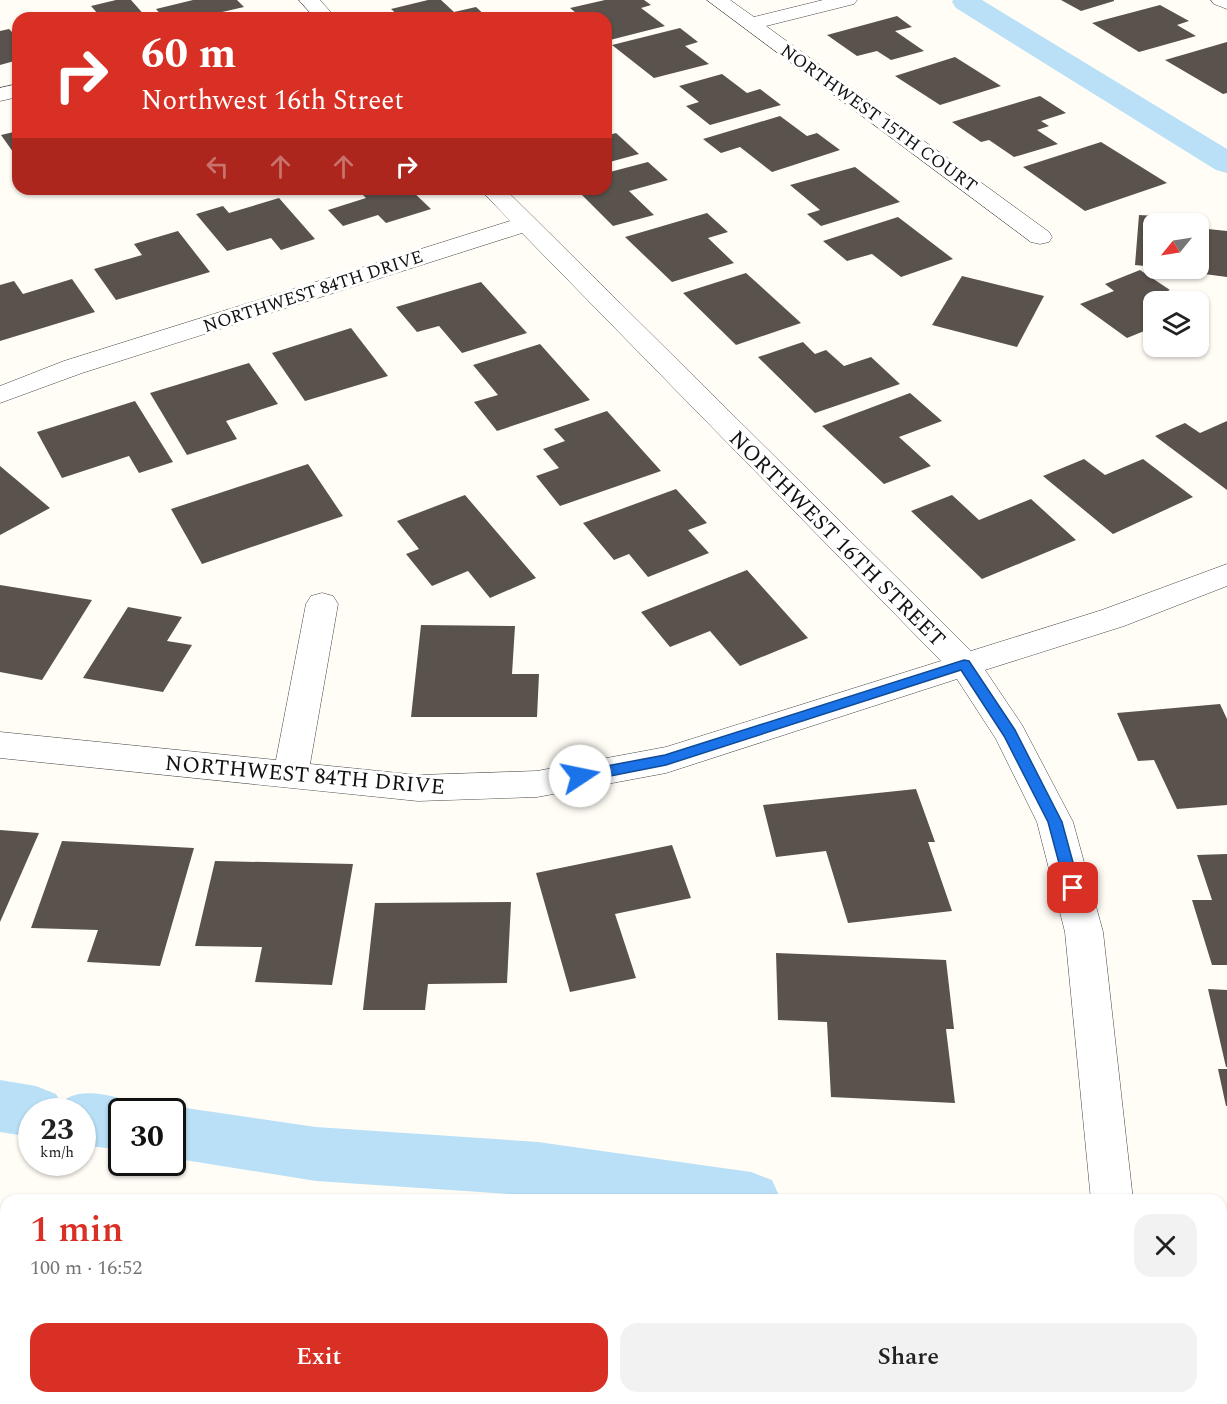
<!DOCTYPE html>
<html lang="en">
<head>
<meta charset="utf-8">
<style>
  :root { --surface:#fff; --page:#f2f2f2; --text:#222; --muted:#767676; --accent:#d93025 }
  body { margin:0; font-family:Spectral,serif; background:var(--page); color:var(--text); height:100vh; display:flex; flex-direction:column; font-size:22px; white-space:nowrap }
  * { box-sizing:border-box; margin:0 }
  p { font-size:20px; color:var(--muted) }
  .icon { flex:none; width:33px; height:33px; fill:none; stroke:currentColor; stroke-width:2; stroke-linecap:round; stroke-linejoin:round }
  .map { position:relative; flex:1; overflow:hidden }
  .side { position:absolute; left:0px; top:1194px; width:1227px; height:210px; display:flex; flex-direction:column; background:var(--surface); border-radius:18px 18px 0 0; box-shadow:0 2px 4px #0004 }
  .side>* { flex:none }
  .guide { position:absolute; left:12px; top:12px; width:600px; height:183px; border-radius:18px; box-shadow:0 2px 4px #0004; background:#d93025; color:#fff; overflow:hidden }
  .needle { width:39px; rotate:240deg }
  .buttons { position:absolute; left:1143px; top:213px; display:grid; gap:12px }
  .buttons a { display:grid; place-items:center; width:66px; height:66px; border-radius:12px; background:var(--surface); box-shadow:0 2px 4px #0004; font-size:30px }
  .speed { position:absolute; left:18px; top:1098px; display:flex; gap:12px; font-size:30px; font-weight:700; text-align:center }
  .speed>* { display:grid; place-content:center; width:78px; height:78px; border-radius:50%; background:var(--surface); box-shadow:0 2px 4px #0004; line-height:1 }
  .speed small { font-size:15px; font-weight:400 }
  .speed .limit { border:3px solid #111; border-radius:9px; background:#fff; color:#111 }
  .pin { position:absolute; display:grid; place-items:center; width:51px; height:51px; color:#fff; margin:-26px; border-radius:12px; box-shadow:0 3px 9px #0006 }
  .me { position:absolute; width:66px; margin:-33px; rotate:79deg; stroke-linejoin:round; filter:drop-shadow(0 0 4px #0008) }
  .turn { display:flex; align-items:center; gap:21px; height:126px; padding:0 30px; font-size:27px }
  .turn .icon { width:78px; height:78px; stroke-width:2.5 }
  .turn b { display:block; font-size:42px; line-height:51px }
  .lanes { display:flex; align-items:center; height:57px; padding:0 30px; background:#0003; justify-content:center; gap:30px; direction:ltr }
  .lanes .off { opacity:.35 }
  .round { display:grid; place-items:center; flex:none; width:63px; height:63px; border-radius:18px; background:var(--page) }
  .headline { display:flex; align-items:center; justify-content:space-between; height:102px; padding:0 30px }
  h1 { font-size:36px; font-weight:600; line-height:45px; color:var(--accent) }
  .primary-button { display:flex; gap:12px; margin-top:auto; padding:12px 30px }
  .primary-button a { flex:1; height:69px; border-radius:18px; background:var(--accent); color:#fff; font-size:24px; font-weight:600; line-height:69px; text-align:center }
  .primary-button a+a { background:var(--page); color:var(--text) }
  .map>svg:first-child { display:block }
  .lines { fill:none; stroke-linecap:round; stroke-linejoin:round }
  .canal { fill:#b9e0f7; fill-rule:evenodd }
  .building { fill:#5a524d }
  .minor-casing { stroke:#444; stroke-width:1 }
  .minor { fill:#fff; fill-rule:evenodd }
  .route { fill:#1a73e8; stroke:#114b97; stroke-width:1.5 }
  .labels { text-anchor:middle; stroke-width:6; stroke-linejoin:round; paint-order:stroke }
  .far-street-label { font-size:18px; fill:#111; stroke:#fff }
  .street-label { font-size:22px; fill:#111; stroke:#fff }
</style>
</head>
<body>
<div class="map">
<svg width="1227" height="1404" viewBox="0 0 1227 1404">
  <rect width="100%" height="100%" fill="#fffdf5"/>
  <g class="lines">
    <g class="canal">
      <path d="M 953,0 L 982,0 L 1227,149 L 1227,173 L 1216,170 L 956,8 L 952,2 Z"/>
      <path d="M 0,1080 L 36,1086 L 56,1094 L 61,1103 C 79,1084 120,1097 142,1106 L 145,1112 L 122,1112 L 122,1150 L 82,1145 L 82,1112 L 32,1112 L 32,1137 L 0,1132 Z"/>
      <path d="M 172,1106 L 316,1127 L 538,1142 L 751,1172 L 772,1180 L 781,1200 L 563,1200 L 538,1196 L 316,1181 L 172,1158 L 172,1112 L 157,1112 Z"/>
    </g>
  </g>
  <g class="building">
    <path d="M 116,0 L 131,0 L 147,18 L 84,18 L 98,14 L 91,6 Z"/>
    <path d="M 193,0 L 237,0 L 244,7 L 196,18 L 164,18 L 156,9 Z"/>
    <path d="M 428,0 L 441,0 L 454,12 L 476,7 L 488,18 L 401,18 L 391,9 Z"/>
    <path d="M 605,0 L 644,0 L 651,5 L 641,8 L 665,26 L 606,41 L 606,18 L 582,18 L 570,8 Z"/>
    <path d="M 1061,0 L 1114,0 L 1114,1 L 1081,11 Z"/>
    <path d="M 1160,5 L 1189,21 L 1177,25 L 1196,36 L 1139,52 L 1092,23 Z"/>
    <path d="M 897,16 L 912,27 L 895,31 L 924,51 L 891,60 L 877,51 L 857,56 L 827,35 Z"/>
    <path d="M 680,28 L 698,42 L 685,46 L 709,64 L 654,78 L 612,45 Z"/>
    <path d="M 9,29 L 18,38 L 18,60 L 0,65 L 0,31 Z"/>
    <path d="M 1227,42 L 1227,93 L 1223,94 L 1165,60 Z"/>
    <path d="M 955,57 L 1001,86 L 940,105 L 895,76 Z"/>
    <path d="M 722,74 L 747,93 L 760,89 L 781,105 L 710,125 L 686,106 L 699,102 L 679,86 Z"/>
    <path d="M 1040,96 L 1066,113 L 1041,121 L 1049,126 L 1037,130 L 1058,144 L 1014,157 L 989,140 L 981,142 L 952,122 Z"/>
    <path d="M 780,116 L 807,136 L 817,133 L 840,150 L 772,172 L 740,147 L 721,153 L 703,139 Z"/>
    <path d="M 18,131 L 18,159 L 1,135 Z"/>
    <path d="M 616,133 L 639,154 L 606,163 L 606,136 Z"/>
    <path d="M 1101,142 L 1167,183 L 1085,211 L 1023,167 Z"/>
    <path d="M 648,162 L 668,180 L 629,191 L 654,215 L 613,226 L 576,189 L 606,189 L 606,173 Z"/>
    <path d="M 855,167 L 900,202 L 821,226 L 807,214 L 820,210 L 790,185 Z"/>
    <path d="M 357,189 L 410,189 L 431,209 L 386,223 L 378,215 L 343,226 L 328,210 L 366,198 Z"/>
    <path d="M 279,198 L 315,239 L 281,250 L 271,238 L 227,251 L 196,214 L 223,206 L 229,213 Z"/>
    <path d="M 707,213 L 728,232 L 708,238 L 734,263 L 672,282 L 625,237 Z"/>
    <path d="M 1139,215 L 1176,217 L 1177,224 L 1154,224 L 1154,267 L 1135,265 Z"/>
    <path d="M 898,217 L 953,259 L 901,277 L 872,254 L 847,261 L 823,241 Z"/>
    <path d="M 1198,228 L 1227,231 L 1227,277 L 1174,270 L 1198,268 Z"/>
    <path d="M 178,231 L 210,272 L 116,300 L 94,269 L 142,255 L 134,244 Z"/>
    <path d="M 1140,270 L 1170,290 L 1156,296 L 1163,302 L 1154,302 L 1154,327 L 1127,338 L 1080,304 L 1114,291 L 1105,284 Z"/>
    <path d="M 746,273 L 801,323 L 736,345 L 683,293 Z"/>
    <path d="M 962,276 L 1044,296 L 1017,347 L 932,325 Z"/>
    <path d="M 72,279 L 95,312 L 0,341 L 0,285 L 14,281 L 23,294 Z"/>
    <path d="M 481,282 L 527,333 L 462,353 L 439,326 L 417,332 L 396,307 Z"/>
    <path d="M 351,328 L 388,376 L 305,401 L 272,353 Z"/>
    <path d="M 803,342 L 815,354 L 826,350 L 844,366 L 871,357 L 900,384 L 815,413 L 758,357 Z"/>
    <path d="M 540,344 L 590,400 L 497,431 L 474,402 L 498,395 L 473,365 Z"/>
    <path d="M 249,363 L 278,404 L 226,421 L 237,439 L 187,455 L 150,393 Z"/>
    <path d="M 910,393 L 942,421 L 899,437 L 931,466 L 884,484 L 822,426 Z"/>
    <path d="M 135,401 L 173,462 L 139,473 L 129,456 L 62,478 L 37,432 Z"/>
    <path d="M 607,411 L 661,471 L 560,506 L 536,476 L 559,468 L 543,449 L 565,441 L 554,429 Z"/>
    <path d="M 1227,421 L 1227,490 L 1155,436 L 1185,423 L 1200,433 Z"/>
    <path d="M 1084,459 L 1105,475 L 1143,459 L 1193,497 L 1113,534 L 1043,476 Z"/>
    <path d="M 308,464 L 343,516 L 202,564 L 171,509 Z"/>
    <path d="M 0,466 L 50,508 L 0,535 Z"/>
    <path d="M 676,489 L 707,523 L 688,530 L 709,553 L 648,577 L 629,554 L 614,560 L 583,523 Z"/>
    <path d="M 465,495 L 536,578 L 490,598 L 468,571 L 432,586 L 406,554 L 419,549 L 397,521 Z"/>
    <path d="M 952,495 L 979,520 L 1031,499 L 1076,540 L 982,579 L 911,511 Z"/>
    <path d="M 747,570 L 808,638 L 740,666 L 710,631 L 670,647 L 641,612 Z"/>
    <path d="M 0,585 L 92,600 L 42,680 L 0,672 Z"/>
    <path d="M 128,607 L 182,617 L 167,641 L 192,645 L 163,692 L 83,678 Z"/>
    <path d="M 421,625 L 515,626 L 512,674 L 539,674 L 537,717 L 411,717 Z"/>
    <path d="M 1220,704 L 1227,719 L 1227,805 L 1177,809 L 1154,760 L 1138,761 L 1117,713 Z"/>
    <path d="M 916,789 L 935,842 L 928,842 L 952,911 L 848,923 L 826,851 L 776,857 L 763,805 Z"/>
    <path d="M 0,830 L 39,833 L 0,922 Z"/>
    <path d="M 62,841 L 194,848 L 160,966 L 87,962 L 98,930 L 31,928 Z"/>
    <path d="M 672,845 L 691,898 L 615,914 L 636,978 L 570,992 L 536,873 Z"/>
    <path d="M 1227,854 L 1227,965 L 1212,965 L 1192,900 L 1212,900 L 1197,855 Z"/>
    <path d="M 215,861 L 353,864 L 332,985 L 255,982 L 262,947 L 195,946 Z"/>
    <path d="M 511,902 L 507,983 L 428,984 L 425,1010 L 363,1010 L 375,903 Z"/>
    <path d="M 776,953 L 946,960 L 954,1029 L 946,1029 L 955,1103 L 831,1097 L 827,1022 L 778,1020 Z"/>
    <path d="M 1208,989 L 1227,990 L 1227,1067 L 1226,1067 Z"/>
    <path d="M 1218,1069 L 1227,1069 L 1227,1106 L 1226,1106 Z"/>
    <path d="M 0,1382 L 6,1383 L 6,1398 L 45,1398 L 43,1404 L 0,1404 Z"/>
    <path d="M 100,1398 L 279,1398 L 278,1404 L 98,1404 Z"/>
    <path d="M 317,1398 L 406,1398 L 405,1404 L 315,1404 Z"/>
    <path d="M 547,1398 L 601,1398 L 631,1403 L 546,1404 Z"/>
  </g>
  <g class="lines">
    <defs>
      <g id="minor">
        <path d="M 299,0 L 320,0 L 336,18 L 315,18 Z"/>
        <path d="M 707,0 L 730,0 L 754,17 L 823,0 L 857,0 L 854,4 L 766,26 L 1049,232 L 1052,237 L 1049,242 L 1040,244 L 1031,242 Z"/>
        <path d="M 1211,0 L 1227,0 L 1227,9 L 1214,4 Z"/>
        <path d="M 18,84 L 18,97 L 0,101 L 0,88 Z"/>
        <path d="M 480,189 L 505,189 L 971,651 L 1102,610 L 1227,564 L 1227,586 L 1124,626 L 985,670 L 1022,725 L 1073,822 L 1103,932 L 1133,1200 L 1091,1200 L 1065,932 L 1037,822 L 996,739 L 957,679 L 666,773 L 537,797 L 418,801 L 0,758 L 0,732 L 276,760 L 306,604 L 311,596 L 322,593 L 333,596 L 338,604 L 310,764 L 418,775 L 537,771 L 666,747 L 941,661 L 522,233 L 82,373 L 0,403 L 0,386 L 64,361 L 510,221 Z"/>
        <rect x="1110" y="1398" width="46" height="6"/>
      </g>
    </defs>
    <use href="#minor" class="minor-casing"/>
    <use href="#minor" class="minor"/>
  </g>
  <path class="route" d="M 964,660 L 969,661 L 1015,730 L 1062,822 L 1080,888 L 1078,893 L 1067,893 L 1048,822 L 1004,736 L 961,670 L 666,765 L 580,782 L 573,776 L 580,771 L 665,755 Z"/>
  <g class="labels">
    <g class="far-street-label">
      <text transform="translate(879 118) rotate(36)" y="6">NORTHWEST 15TH COURT</text>
      <text transform="translate(313 291) rotate(-18)" y="6">NORTHWEST 84TH DRIVE</text>
    </g>
    <g class="street-label">
      <text transform="translate(838 538) rotate(45)" y="8">NORTHWEST 16TH STREET</text>
      <text transform="translate(305 774) rotate(5)" y="8">NORTHWEST 84TH DRIVE</text>
    </g>
  </g>
</svg>
<div class="buttons">
<a><svg class="needle" viewBox="-14 -14 28 28"><path d="M0-13l5 13h-10z" fill="#e53935"/><path d="M0 13l5-13h-10z" fill="#767676"/></svg></a>
<a><svg class="icon" aria-label="layers" viewBox="0 0 24 24"><path d="M12 4l9 5-9 5-9-5zM3 14l9 5 9-5"/></svg></a>
</div>
<div class="speed"><div>23<small>km/h</small></div><div class="limit">30</div></div>
<div class="pin" style="left:1073px;top:888px;background:#d93025"><svg class="icon" aria-label="arrive" viewBox="0 0 24 24"><path d="M6 21V4h12l-3 4 3 4H6"/></svg></div>
<svg class="me" style="left:580px;top:776px" viewBox="-20 -20 40 40"><circle r="19" fill="#fff"/><path d="M0-13L10 11 0 6-10 11z" fill="#1a73e8"/></svg>
<div class="guide">
<div class="turn"><svg class="icon" aria-label="right" viewBox="0 0 24 24"><path d="M7 20v-9h11M14 6l5 5-5 5"/></svg><div><b>60 m</b>Northwest 16th Street</div></div>
<div class="lanes"><svg class="icon off" aria-label="left" viewBox="0 0 24 24"><path d="M17 20v-9H6M10 6l-5 5 5 5"/></svg><svg class="icon off" aria-label="ahead" viewBox="0 0 24 24"><path d="M12 20V5M6 11l6-6 6 6"/></svg><svg class="icon off" aria-label="ahead" viewBox="0 0 24 24"><path d="M12 20V5M6 11l6-6 6 6"/></svg><svg class="icon" aria-label="right" viewBox="0 0 24 24"><path d="M7 20v-9h11M14 6l5 5-5 5"/></svg></div>
</div>
<section class="side">
<div class="headline"><div><h1>1 min</h1><p>100 m · 16:52</p></div><a class="round"><svg class="icon" aria-label="close" viewBox="0 0 24 24"><path d="M6 6l12 12M18 6L6 18"/></svg></a></div>
<div class="primary-button"><a>Exit</a><a>Share</a></div>
</section>
</div>
</body>
</html>
